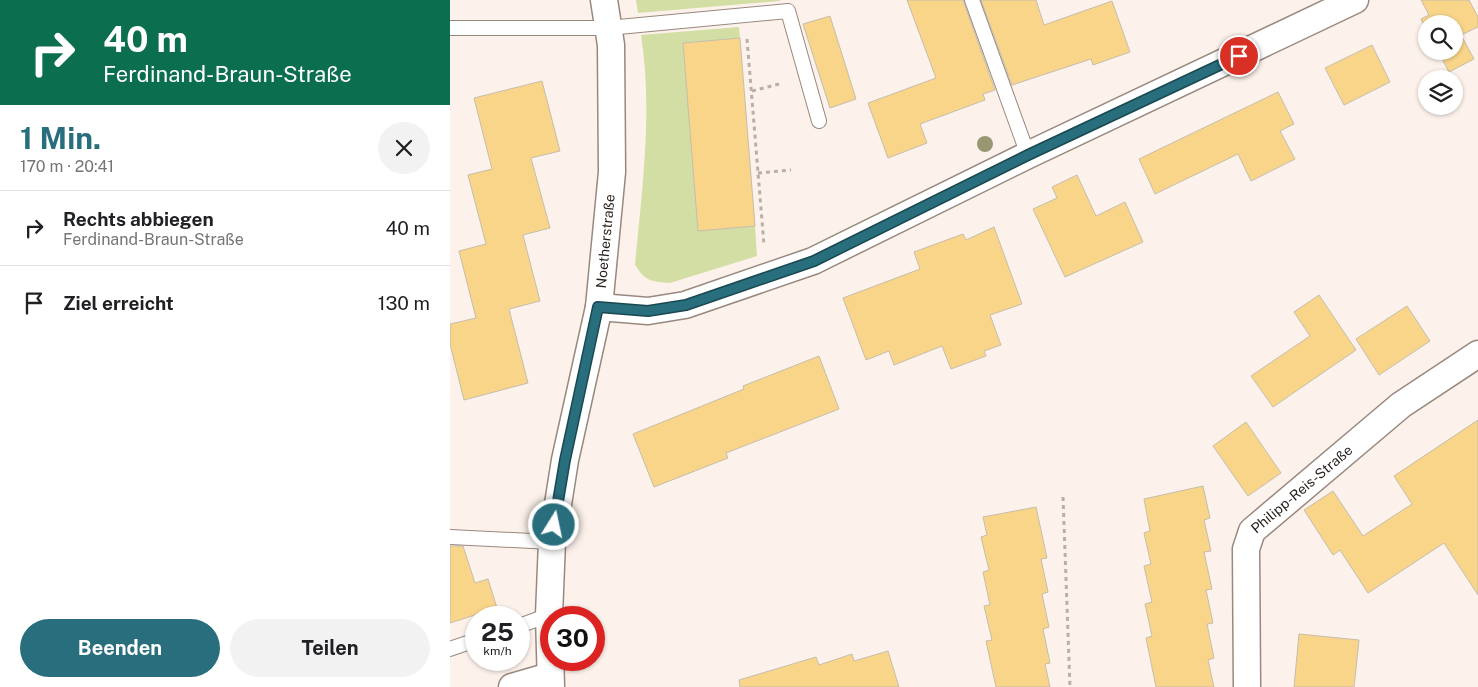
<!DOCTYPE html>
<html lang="de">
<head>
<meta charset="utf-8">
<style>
  :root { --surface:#fff; --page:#f2f2f2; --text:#202124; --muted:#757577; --line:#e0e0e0; --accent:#286e7d }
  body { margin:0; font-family:"Public Sans",sans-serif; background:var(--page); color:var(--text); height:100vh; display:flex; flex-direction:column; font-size:19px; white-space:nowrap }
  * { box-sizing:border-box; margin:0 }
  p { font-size:16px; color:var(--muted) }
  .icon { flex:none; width:28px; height:28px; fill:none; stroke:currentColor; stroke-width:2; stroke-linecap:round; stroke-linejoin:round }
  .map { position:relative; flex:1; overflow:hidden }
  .sheet { display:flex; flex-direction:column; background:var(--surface); width:450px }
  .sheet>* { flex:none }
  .hud { background:#0b6e4f; color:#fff; overflow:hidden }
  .buttons { position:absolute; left:968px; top:15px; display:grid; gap:10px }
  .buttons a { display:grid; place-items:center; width:45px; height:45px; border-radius:50%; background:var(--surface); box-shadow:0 1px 4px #0004; font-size:25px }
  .speed { position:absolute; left:15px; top:606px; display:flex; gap:10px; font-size:25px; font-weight:700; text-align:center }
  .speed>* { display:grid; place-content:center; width:65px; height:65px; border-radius:50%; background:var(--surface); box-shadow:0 1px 4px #0004; line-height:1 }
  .speed small { font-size:12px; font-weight:400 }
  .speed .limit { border:8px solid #d22; background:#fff; color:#111 }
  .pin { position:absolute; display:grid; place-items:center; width:42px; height:42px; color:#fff; margin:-21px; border:2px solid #fff; border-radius:50%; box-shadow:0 1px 5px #0007 }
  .me { position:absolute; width:55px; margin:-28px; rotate:10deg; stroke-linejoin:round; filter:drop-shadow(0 0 4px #0008) }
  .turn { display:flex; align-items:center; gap:18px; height:105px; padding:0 20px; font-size:22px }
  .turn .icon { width:65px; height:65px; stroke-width:2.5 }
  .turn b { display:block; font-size:35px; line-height:42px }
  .round { display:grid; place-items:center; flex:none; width:52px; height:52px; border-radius:26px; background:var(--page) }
  .summary { display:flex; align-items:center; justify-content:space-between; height:85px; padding:0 20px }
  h1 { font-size:30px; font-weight:700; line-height:38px; color:var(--accent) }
  .cta { display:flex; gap:10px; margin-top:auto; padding:10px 20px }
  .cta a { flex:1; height:58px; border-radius:30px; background:var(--accent); color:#fff; font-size:20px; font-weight:700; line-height:58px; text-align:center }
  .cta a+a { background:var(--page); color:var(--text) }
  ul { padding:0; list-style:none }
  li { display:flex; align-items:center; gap:15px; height:75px; padding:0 20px; border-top:1px solid var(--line) }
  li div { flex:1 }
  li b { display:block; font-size:19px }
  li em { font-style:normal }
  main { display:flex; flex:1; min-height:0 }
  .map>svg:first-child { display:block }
  .green { fill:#d2dea4 }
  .building { fill:#f9d589; stroke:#c5bdac }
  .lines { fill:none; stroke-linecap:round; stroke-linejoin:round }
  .service-casing { stroke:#99887e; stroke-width:16 }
  .minor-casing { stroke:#99887e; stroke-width:29 }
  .path { stroke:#b9afa9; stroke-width:3; stroke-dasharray:4 4; stroke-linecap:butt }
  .service { stroke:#fff; stroke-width:14 }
  .minor { stroke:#fff; stroke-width:26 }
  .tree { fill:#979774 }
  .route-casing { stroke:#1a4851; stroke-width:12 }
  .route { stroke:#286e7d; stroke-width:9 }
  .labels { text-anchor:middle; stroke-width:4; stroke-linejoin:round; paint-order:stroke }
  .street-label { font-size:14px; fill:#261f1b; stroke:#fff }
</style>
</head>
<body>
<main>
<section class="sheet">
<div class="hud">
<div class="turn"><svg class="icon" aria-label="right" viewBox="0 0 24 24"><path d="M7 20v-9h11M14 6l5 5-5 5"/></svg><div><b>40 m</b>Ferdinand-Braun-Straße</div></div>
</div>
<div class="summary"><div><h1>1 Min.</h1><p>170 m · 20:41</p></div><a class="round"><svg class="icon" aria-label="close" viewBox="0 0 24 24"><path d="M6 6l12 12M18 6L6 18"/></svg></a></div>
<ul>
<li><svg class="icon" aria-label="right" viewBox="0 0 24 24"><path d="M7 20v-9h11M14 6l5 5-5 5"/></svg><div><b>Rechts abbiegen</b><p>Ferdinand-Braun-Straße</p></div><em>40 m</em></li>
<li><svg class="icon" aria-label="arrive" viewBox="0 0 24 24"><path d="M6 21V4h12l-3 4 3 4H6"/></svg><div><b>Ziel erreicht</b></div><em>130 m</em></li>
</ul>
<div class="cta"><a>Beenden</a><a>Teilen</a></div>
</section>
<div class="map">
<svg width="1028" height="687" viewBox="0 0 1028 687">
  <rect width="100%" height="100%" fill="#fdf2eb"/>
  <g class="green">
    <path d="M 186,0 L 330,0 L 330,1 L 188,13 Z"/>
    <path d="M 289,27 L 290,38 L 233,43 L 248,231 L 305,226 L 307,256 L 220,283 C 202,282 195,281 185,265 C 192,189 203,111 191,35 Z"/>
  </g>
  <g class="building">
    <path d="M 457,0 L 513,0 L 545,90 L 533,94 L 535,100 L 470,124 L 477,143 L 438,158 L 418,103 L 486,78 Z"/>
    <path d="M 531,0 L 586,0 L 594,25 L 662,1 L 680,52 L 643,65 L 641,59 L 562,85 Z"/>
    <path d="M 971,0 L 1019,0 L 1028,17 L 1028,27 L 1011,35 L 1024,59 L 999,72 L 988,51 L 1004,51 L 1004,24 L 976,24 L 976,29 L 971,19 L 979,15 Z"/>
    <path d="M 380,16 L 406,99 L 380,108 L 353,24 Z"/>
    <path d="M 290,38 L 305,226 L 248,231 L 233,43 Z"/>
    <path d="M 922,45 L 940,82 L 894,105 L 875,68 Z"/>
    <path d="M 92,81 L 110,151 L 81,158 L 100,228 L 73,235 L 90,301 L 59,309 L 78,383 L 14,400 L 0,344 L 0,324 L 26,318 L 9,251 L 36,244 L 18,175 L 42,169 L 24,98 Z"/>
    <path d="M 828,92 L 844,124 L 830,131 L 845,159 L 801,181 L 788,154 L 705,194 L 689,159 Z"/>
    <path d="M 627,175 L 646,216 L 675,202 L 693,242 L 615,277 L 583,209 L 607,198 L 602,187 Z"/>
    <path d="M 544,227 L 572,304 L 540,315 L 551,345 L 534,351 L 536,356 L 501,369 L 492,346 L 444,365 L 439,351 L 416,360 L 393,298 L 470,269 L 464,252 L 513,234 L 516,240 Z"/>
    <path d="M 869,295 L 906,350 L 823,407 L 801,376 L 860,336 L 844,312 Z"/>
    <path d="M 957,306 L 980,341 L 929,375 L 906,339 Z"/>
    <path d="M 369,356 L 389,409 L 276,453 L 278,458 L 204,487 L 183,434 L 294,389 L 293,386 Z"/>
    <path d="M 1028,420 L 1028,595 L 994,543 L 918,593 L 890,550 L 883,555 L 854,510 L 883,491 L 913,536 L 962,504 L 944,476 Z"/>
    <path d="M 796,422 L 831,473 L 798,496 L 763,446 Z"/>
    <path d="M 753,486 L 760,518 L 754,520 L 761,551 L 754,552 L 762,589 L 756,590 L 763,623 L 757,624 L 764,658 L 758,660 L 764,687 L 706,687 L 696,638 L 702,636 L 695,604 L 702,602 L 694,566 L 701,564 L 694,533 L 700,531 L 694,499 Z"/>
    <path d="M 586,507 L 597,558 L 591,559 L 598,592 L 592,594 L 599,627 L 593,629 L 600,663 L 595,664 L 600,687 L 546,687 L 536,641 L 542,640 L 534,606 L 540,605 L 533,572 L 539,570 L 531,537 L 537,535 L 533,517 Z"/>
    <path d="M 0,546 L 13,546 L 25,583 L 38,579 L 47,608 L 0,623 Z"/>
    <path d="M 849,634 L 909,640 L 904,687 L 844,687 Z"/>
    <path d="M 438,651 L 449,687 L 290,687 L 289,680 L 366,657 L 369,665 L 402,654 L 404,661 Z"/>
  </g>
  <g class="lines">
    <defs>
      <g id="service">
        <path d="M 522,0 L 578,155"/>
        <path d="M 0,28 L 158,28 L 338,11 L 369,121"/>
        <path d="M 0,537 L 102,542"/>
        <path d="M 69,626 L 99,615"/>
        <path d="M 0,649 L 26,640"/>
      </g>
      <g id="minor">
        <path d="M 149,307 L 198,311 L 235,305 L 363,261 L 578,155 L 905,0"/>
        <path d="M 62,687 L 100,676"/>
        <path id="s1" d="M 101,687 L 99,615 L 102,542 L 115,460 L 149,307 L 162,172 L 161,45 L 154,0"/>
        <path id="s2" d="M 797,687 L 796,549 L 802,531 L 951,405 L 1028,354"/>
      </g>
    </defs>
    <use href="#service" class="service-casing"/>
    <use href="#minor" class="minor-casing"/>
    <g class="path">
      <path d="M 297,39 L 314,245"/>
      <path d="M 302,91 L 333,83"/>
      <path d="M 308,173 L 341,170"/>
      <path d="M 613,497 L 620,687"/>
    </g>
    <use href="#service" class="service"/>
    <use href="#minor" class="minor"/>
  </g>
  <circle class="tree" cx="535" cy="144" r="8"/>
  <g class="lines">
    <defs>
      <path id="route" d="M 104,525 L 115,460 L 148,307 L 198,311 L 236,305 L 364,261 L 578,155 L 789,56"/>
    </defs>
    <use href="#route" class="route-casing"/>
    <use href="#route" class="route"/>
  </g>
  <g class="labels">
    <g class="street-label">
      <text dy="5" stroke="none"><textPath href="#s1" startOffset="451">Noetherstraße</textPath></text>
      <text dy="5" stroke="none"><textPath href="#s2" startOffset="222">Philipp-Reis-Straße</textPath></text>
    </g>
  </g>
</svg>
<div class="buttons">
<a><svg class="icon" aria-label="search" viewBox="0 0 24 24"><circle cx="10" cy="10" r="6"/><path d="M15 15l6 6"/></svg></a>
<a><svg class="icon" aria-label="layers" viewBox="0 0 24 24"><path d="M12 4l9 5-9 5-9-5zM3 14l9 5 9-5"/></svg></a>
</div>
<div class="speed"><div>25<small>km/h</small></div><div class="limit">30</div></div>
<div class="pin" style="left:789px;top:56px;background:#d93025"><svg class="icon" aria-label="arrive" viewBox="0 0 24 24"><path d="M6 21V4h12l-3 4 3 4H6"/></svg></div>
<svg class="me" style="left:104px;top:525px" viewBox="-20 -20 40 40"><circle r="17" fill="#286e7d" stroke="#fff" stroke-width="3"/><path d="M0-11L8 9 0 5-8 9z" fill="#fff"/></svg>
</div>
</main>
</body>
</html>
